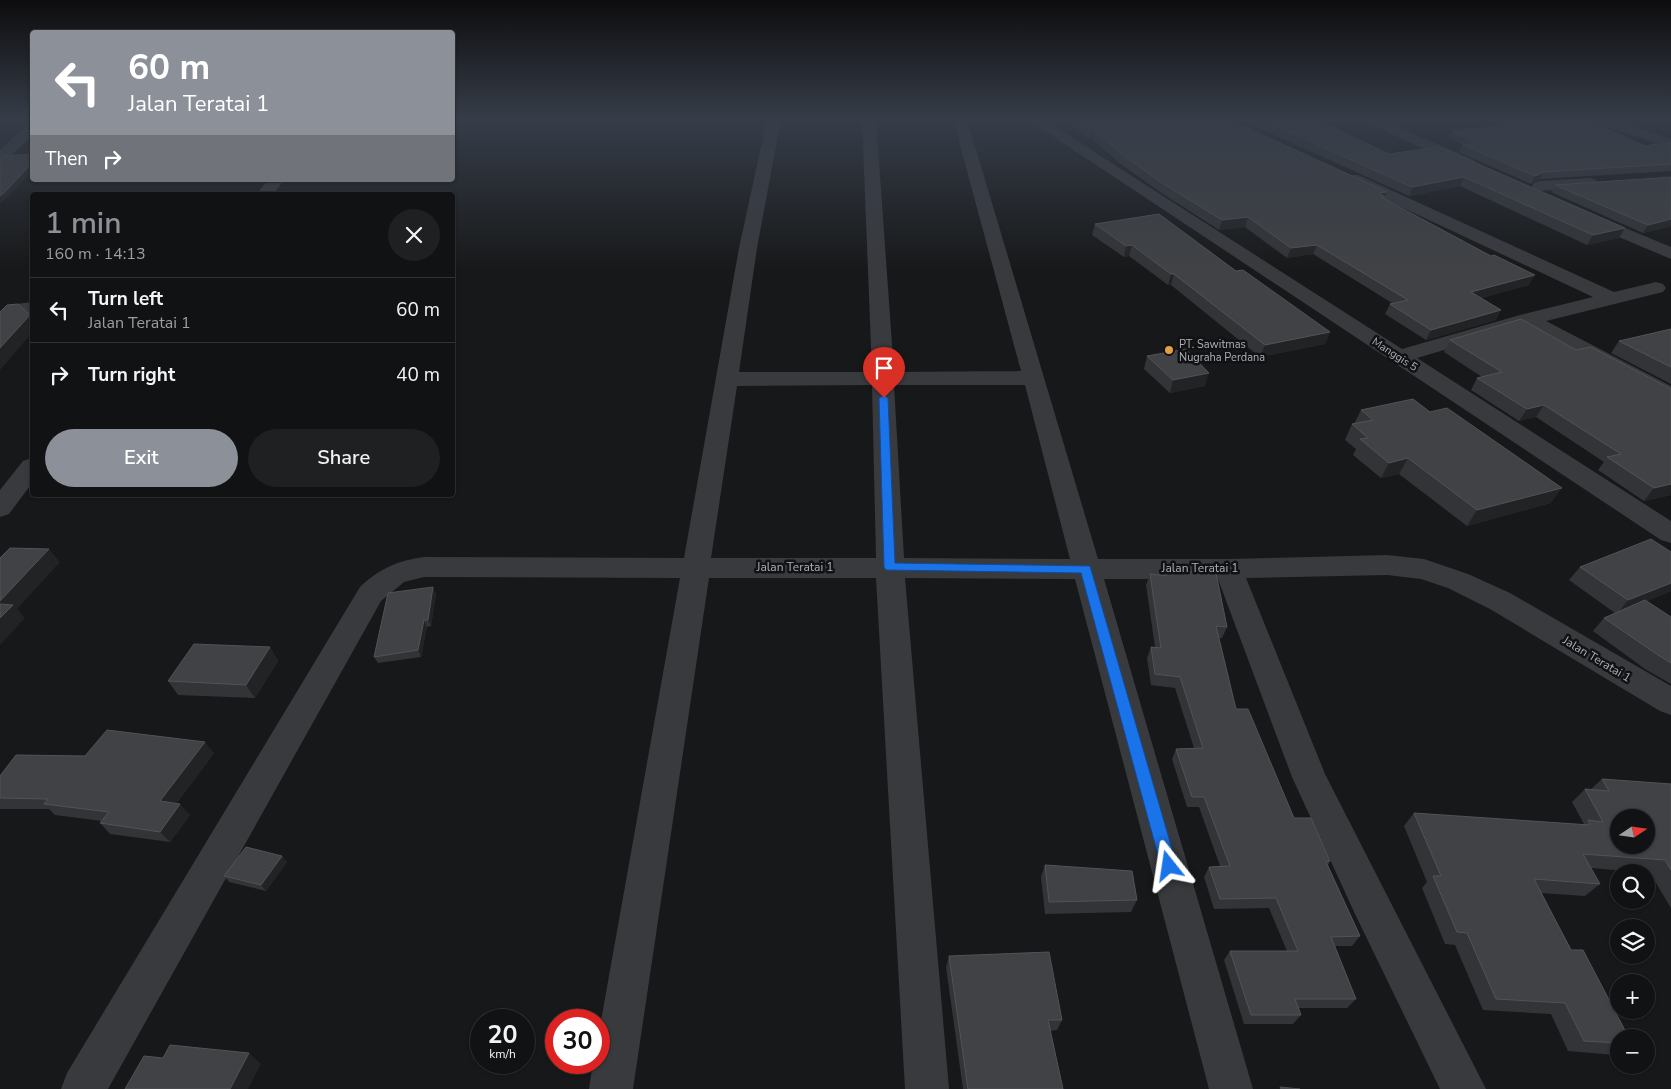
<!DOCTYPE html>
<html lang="en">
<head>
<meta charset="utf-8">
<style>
  :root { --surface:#111213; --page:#1e2021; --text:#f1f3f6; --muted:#9c9ea0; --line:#303233; --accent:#8c9099 }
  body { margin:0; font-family:"Nunito Sans",sans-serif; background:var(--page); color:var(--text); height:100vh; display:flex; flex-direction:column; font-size:19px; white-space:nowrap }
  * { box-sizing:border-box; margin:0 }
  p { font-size:16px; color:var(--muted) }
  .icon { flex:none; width:28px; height:28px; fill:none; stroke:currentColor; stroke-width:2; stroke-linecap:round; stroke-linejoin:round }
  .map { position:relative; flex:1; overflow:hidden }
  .drawer { position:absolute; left:30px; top:192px; width:425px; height:305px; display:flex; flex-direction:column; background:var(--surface); border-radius:5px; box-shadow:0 1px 4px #0004,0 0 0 1px var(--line) }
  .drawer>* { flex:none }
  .top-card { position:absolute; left:30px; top:30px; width:425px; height:152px; border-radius:5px; box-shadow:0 1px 4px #0004,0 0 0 1px var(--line); background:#8c9099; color:#fff; overflow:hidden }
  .needle { width:32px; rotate:77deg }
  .buttons { position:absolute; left:1610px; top:809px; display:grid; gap:10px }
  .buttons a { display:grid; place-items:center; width:45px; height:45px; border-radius:50%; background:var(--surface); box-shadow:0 1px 4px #0004,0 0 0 1px var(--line); font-size:25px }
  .speed { position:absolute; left:470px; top:1009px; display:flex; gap:10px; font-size:25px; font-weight:700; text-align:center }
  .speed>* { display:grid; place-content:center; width:65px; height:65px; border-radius:50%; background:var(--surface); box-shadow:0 1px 4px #0004,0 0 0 1px var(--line); line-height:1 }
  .speed small { font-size:12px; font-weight:400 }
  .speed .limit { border:8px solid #d22; background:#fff; color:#111 }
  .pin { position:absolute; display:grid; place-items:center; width:42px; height:42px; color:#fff; margin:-51px -21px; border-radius:50% 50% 50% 0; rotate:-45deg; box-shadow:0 0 5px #0007 }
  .pin .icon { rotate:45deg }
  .me { position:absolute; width:55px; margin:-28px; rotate:345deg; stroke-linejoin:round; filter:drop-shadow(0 0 4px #0008) }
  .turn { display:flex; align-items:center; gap:18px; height:105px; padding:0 15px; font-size:22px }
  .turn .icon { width:65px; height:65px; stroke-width:2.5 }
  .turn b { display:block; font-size:35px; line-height:42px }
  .then { display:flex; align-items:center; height:48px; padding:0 15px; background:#0003; gap:10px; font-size:19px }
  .round { display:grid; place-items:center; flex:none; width:52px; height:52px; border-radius:26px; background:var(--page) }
  .head { display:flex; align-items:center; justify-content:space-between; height:85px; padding:0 15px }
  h1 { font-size:30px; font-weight:600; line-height:38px; color:var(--accent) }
  .button { display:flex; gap:10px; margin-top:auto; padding:10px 15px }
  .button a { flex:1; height:58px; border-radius:30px; background:var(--accent); color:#fff; font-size:20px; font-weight:600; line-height:58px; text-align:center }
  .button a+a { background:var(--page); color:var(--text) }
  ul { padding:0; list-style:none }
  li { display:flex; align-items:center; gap:15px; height:65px; padding:0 15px; border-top:1px solid var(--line) }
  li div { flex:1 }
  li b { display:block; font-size:19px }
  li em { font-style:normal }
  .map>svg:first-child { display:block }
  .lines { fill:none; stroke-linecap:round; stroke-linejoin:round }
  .minor { fill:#393a3e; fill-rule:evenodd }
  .wall { fill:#333437 }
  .shaded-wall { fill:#222325 }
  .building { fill:#404245; stroke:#515357; fill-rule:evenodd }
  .route { fill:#1a73e8; stroke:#114b97 }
  .poi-dot { fill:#e49f44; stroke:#121214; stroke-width:2 }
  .labels { text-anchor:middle; stroke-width:5; stroke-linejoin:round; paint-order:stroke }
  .far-poi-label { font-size:11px; fill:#abb0b8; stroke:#121214; text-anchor:start }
  .far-street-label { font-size:11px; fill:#abb0b8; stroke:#121214 }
  .street-label { font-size:12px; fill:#abb0b8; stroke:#121214 }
</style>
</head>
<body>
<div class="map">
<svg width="1671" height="1089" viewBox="0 0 1671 1089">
  <rect width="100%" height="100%" fill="#171819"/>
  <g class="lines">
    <g class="minor">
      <path d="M 767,119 L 781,119 L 757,248 L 739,372 L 872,372 L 862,119 L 876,119 L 894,372 L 1021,371 L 953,119 L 967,119 L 1098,559 L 1228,559 L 1387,555 L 1424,559 L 1468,574 L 1510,593 L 1671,686 L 1671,715 L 1660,711 L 1490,609 L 1448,588 L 1421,579 L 1387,575 L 1246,578 L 1325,774 L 1486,1089 L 1440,1089 L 1356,916 L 1292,777 L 1218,579 L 1104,579 L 1253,1089 L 1209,1089 L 1075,579 L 905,578 L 949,1089 L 905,1089 L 876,578 L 709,578 L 633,1089 L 589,1089 L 593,1062 L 599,1062 L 599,1032 L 680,578 L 424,577 L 404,582 L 381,601 L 108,1089 L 61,1089 L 67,1073 L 360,587 C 378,569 399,560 424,557 L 684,558 L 739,248 ZM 872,385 L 876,558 L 711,558 L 737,386 ZM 894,385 L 1025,385 L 1070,559 L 904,558 Z"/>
      <path d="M 1027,119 L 1043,119 L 1402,349 L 1520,315 L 1593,297 L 1346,181 L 1344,178 L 1346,175 L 1358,175 L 1614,292 L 1656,282 L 1663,284 L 1666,288 L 1663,292 L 1546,321 L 1671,386 L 1671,402 L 1663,400 L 1525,326 L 1417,358 L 1671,521 L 1671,543 L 1661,540 Z"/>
      <path d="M 1362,119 L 1380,119 L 1473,160 L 1476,163 L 1473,166 L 1463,166 L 1364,122 Z"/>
      <path d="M 1592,119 L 1612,119 L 1671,139 L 1671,148 L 1594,122 Z"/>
      <path d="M 32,123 L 32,135 L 5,161 L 0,163 L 0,150 L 27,124 Z"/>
      <path d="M 1590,178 L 1596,180 L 1598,183 L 1596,186 L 1540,191 L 1534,189 L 1532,186 L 1534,183 L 1540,181 Z"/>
      <path d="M 268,180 L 284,180 L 273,195 L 256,195 Z"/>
      <path d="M 1587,212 L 1671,247 L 1671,259 L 1581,221 L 1578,217 L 1581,213 Z"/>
      <path d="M 32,302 L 32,314 L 16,315 L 9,313 L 6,309 L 9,305 Z"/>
      <path d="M 32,458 L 32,483 L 9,514 L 0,517 L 0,490 L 23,461 Z"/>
    </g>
  </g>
  <g class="wall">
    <path d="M 1062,119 L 1228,119 L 1384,199 L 1529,285 L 1481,298 L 1496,320 L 1426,340 L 1385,314 L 1390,304 L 1392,303 L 1313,254 L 1287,258 L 1245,227 L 1219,230 L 1157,190 L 1121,164 L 1092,139 L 1089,139 Z"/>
    <path d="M 1239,119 L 1315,119 L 1389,154 L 1439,147 L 1619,238 L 1587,245 L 1460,186 L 1409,196 Z"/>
    <path d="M 1484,119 L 1584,119 L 1645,146 L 1671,142 L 1671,171 L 1540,179 L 1531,184 L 1459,152 L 1463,145 L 1449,138 L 1452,131 L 1499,126 Z"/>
    <path d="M 1555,185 L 1671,226 L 1643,233 L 1551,192 Z"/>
    <path d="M 1095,224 L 1236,271 L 1330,332 L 1325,344 L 1260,357 L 1171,285 L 1168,285 L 1129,256 L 1124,257 L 1092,235 Z"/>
    <path d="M 1671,329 L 1671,384 L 1611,353 L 1619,341 Z"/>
    <path d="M 1450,340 L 1576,350 L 1671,389 L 1671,495 L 1644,501 L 1598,470 L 1604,462 L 1536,417 L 1519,421 L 1471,390 L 1477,378 L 1482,377 L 1444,352 Z"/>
    <path d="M 1147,356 L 1205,386 L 1170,393 L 1144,369 Z"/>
    <path d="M 1361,410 L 1551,503 L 1467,526 L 1399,474 L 1381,478 L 1353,455 L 1356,449 L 1345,440 L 1352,424 L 1354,424 Z"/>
    <path d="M 1580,567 L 1671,591 L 1647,601 L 1671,617 L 1671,684 L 1645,669 L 1593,631 L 1604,618 L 1615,613 L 1569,580 Z"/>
    <path d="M 1166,570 L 1227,627 L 1222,638 L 1219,638 L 1236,709 L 1294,818 L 1330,861 L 1328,865 L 1360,936 L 1352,946 L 1335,946 L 1356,999 L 1347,1008 L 1299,1008 L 1301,1015 L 1293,1024 L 1244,1024 L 1224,960 L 1230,951 L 1287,951 L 1269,908 L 1214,909 L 1204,877 L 1209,867 L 1220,866 L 1199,807 L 1187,807 L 1172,759 L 1176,749 L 1194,748 L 1175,688 L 1151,685 L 1147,658 L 1151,647 L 1155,647 L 1146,585 L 1150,574 L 1164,575 Z"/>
    <path d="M 433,587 L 436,594 L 431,626 L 427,627 L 421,657 L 378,663 L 374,657 Z"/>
    <path d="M 270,647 L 278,661 L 255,698 L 178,695 L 168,681 Z"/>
    <path d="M 214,753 L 176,804 L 190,815 L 170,842 L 110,834 L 100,823 L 102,821 L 55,815 L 49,809 L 0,809 L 0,776 L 85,756 Z"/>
    <path d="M 1602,779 L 1671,784 L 1671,908 L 1650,873 L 1591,868 L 1600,884 L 1585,896 L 1541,893 L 1619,1038 L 1619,1053 L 1616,1055 L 1568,1051 L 1551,1014 L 1483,1010 L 1455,945 L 1445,944 L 1422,888 L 1427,882 L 1404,826 L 1414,813 L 1583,825 L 1584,824 L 1572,802 L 1585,789 L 1590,790 Z"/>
    <path d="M 282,856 L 287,862 L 266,891 L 229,882 L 224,876 Z"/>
    <path d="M 1045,865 L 1137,900 L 1131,912 L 1045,914 L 1041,877 Z"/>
    <path d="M 949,956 L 1062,1020 L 1057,1030 L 1050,1031 L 1063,1089 L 963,1089 L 946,967 Z"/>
  </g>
  <g class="shaded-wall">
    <path d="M 1094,130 L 1092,139 L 1089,139 L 1090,131 Z"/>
    <path d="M 32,163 L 32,171 L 8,197 L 0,204 L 0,196 Z"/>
    <path d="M 1544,172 L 1540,179 L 1531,184 L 1535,176 Z"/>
    <path d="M 1464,177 L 1460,186 L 1409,196 L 1412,187 Z"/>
    <path d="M 1387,192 L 1381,206 L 1379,193 Z"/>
    <path d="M 1248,217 L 1245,227 L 1219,230 L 1222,220 Z"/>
    <path d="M 1671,219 L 1671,226 L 1643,233 L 1648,225 Z"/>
    <path d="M 1625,228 L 1619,238 L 1587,245 L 1593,235 Z"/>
    <path d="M 1132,245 L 1129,256 L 1124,257 L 1126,246 Z"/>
    <path d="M 1317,245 L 1313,254 L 1287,258 L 1291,248 Z"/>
    <path d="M 1171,274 L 1174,274 L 1171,285 L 1168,285 Z"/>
    <path d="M 1535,275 L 1529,285 L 1465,302 L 1471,292 Z"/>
    <path d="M 1501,310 L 1496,320 L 1426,340 L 1431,330 Z"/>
    <path d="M 30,315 L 32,319 L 32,333 L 0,370 L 0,348 Z"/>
    <path d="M 1330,332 L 1325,344 L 1260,357 L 1265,345 Z"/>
    <path d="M 1209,373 L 1205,386 L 1170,393 L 1173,380 Z"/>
    <path d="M 1544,405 L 1536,417 L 1519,421 L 1527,409 Z"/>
    <path d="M 1408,458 L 1399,474 L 1381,478 L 1389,463 Z"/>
    <path d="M 1671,484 L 1671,495 L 1644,501 L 1654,488 Z"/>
    <path d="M 1562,488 L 1551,503 L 1467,526 L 1477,510 Z"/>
    <path d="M 49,549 L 60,562 L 17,609 L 25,618 L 0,645 L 0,601 Z"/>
    <path d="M 1671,583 L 1671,591 L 1617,614 L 1628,600 Z"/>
    <path d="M 433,587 L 436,594 L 431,626 L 428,620 Z"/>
    <path d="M 424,620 L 427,627 L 421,657 L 418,650 Z"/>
    <path d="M 270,647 L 278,661 L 255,698 L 246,685 Z"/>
    <path d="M 205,742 L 214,753 L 170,812 L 160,801 Z"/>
    <path d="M 180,804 L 190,815 L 170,842 L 160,832 Z"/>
    <path d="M 282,856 L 287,862 L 266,891 L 261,885 Z"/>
    <path d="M 249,1053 L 261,1064 L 248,1089 L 230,1089 Z"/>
  </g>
  <g class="building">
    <path d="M 1074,119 L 1228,119 L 1387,192 L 1379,193 L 1385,197 L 1381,197 L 1491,256 L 1494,255 L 1535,275 L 1471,292 L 1501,310 L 1431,330 L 1390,304 L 1408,300 L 1317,245 L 1291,248 L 1248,217 L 1222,220 L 1159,181 L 1123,155 L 1094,130 L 1090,131 Z"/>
    <path d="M 1260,119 L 1315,119 L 1389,154 L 1439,147 L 1625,228 L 1593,235 L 1464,177 L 1412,187 Z"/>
    <path d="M 1501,119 L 1584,119 L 1645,146 L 1671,142 L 1671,164 L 1544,172 L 1535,176 L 1463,145 L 1477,143 L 1452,131 L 1514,125 Z"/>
    <path d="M 32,154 L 32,163 L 5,192 L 0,196 L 0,158 L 4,156 Z"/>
    <path d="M 1671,177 L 1671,219 L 1648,225 L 1555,185 Z"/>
    <path d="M 1159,214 L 1236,271 L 1243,270 L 1330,332 L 1265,345 L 1174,274 L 1171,274 L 1132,245 L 1126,246 L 1095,224 Z"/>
    <path d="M 18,304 L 30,315 L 0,348 L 0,312 L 7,305 Z"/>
    <path d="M 1521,319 L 1576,350 L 1591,347 L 1671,389 L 1671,484 L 1654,488 L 1607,457 L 1621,454 L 1544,405 L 1527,409 L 1477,378 L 1502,372 L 1450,340 Z"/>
    <path d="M 1671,329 L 1671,367 L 1619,341 Z"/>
    <path d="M 1186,349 L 1209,373 L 1173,380 L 1147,356 Z"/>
    <path d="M 1413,399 L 1430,412 L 1447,408 L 1562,488 L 1477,510 L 1408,458 L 1389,463 L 1360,439 L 1368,438 L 1352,424 L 1373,420 L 1361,410 Z"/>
    <path d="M 1651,539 L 1671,552 L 1671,583 L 1628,600 L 1580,567 Z"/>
    <path d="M 10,548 L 49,549 L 0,601 L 0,558 Z"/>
    <path d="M 1166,570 L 1216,573 L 1227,627 L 1216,626 L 1236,709 L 1248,709 L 1294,818 L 1311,818 L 1330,861 L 1326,862 L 1360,936 L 1331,937 L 1356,999 L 1295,999 L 1301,1015 L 1251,1015 L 1230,951 L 1298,951 L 1276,898 L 1220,899 L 1209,867 L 1230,866 L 1204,797 L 1192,797 L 1176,749 L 1203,748 L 1180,677 L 1155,674 L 1151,647 L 1161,648 L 1150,574 L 1167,576 Z"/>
    <path d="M 433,587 L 428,620 L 424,620 L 418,650 L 374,657 L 388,593 Z"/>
    <path d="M 1645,600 L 1671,617 L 1671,663 L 1658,655 L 1604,618 Z"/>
    <path d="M 0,604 L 13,605 L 0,618 Z"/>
    <path d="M 194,644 L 270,647 L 246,685 L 168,681 Z"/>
    <path d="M 107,730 L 205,742 L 160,801 L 180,804 L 160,832 L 100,823 L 109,812 L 44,804 L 48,799 L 0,798 L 0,776 L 16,755 L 85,756 Z"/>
    <path d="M 1602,779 L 1671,784 L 1671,870 L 1665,860 L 1583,854 L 1600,884 L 1534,879 L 1571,950 L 1583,950 L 1629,1038 L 1619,1038 L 1619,1043 L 1584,1041 L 1565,1003 L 1496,999 L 1467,933 L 1457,932 L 1433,876 L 1441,876 L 1414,813 L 1590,825 L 1588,820 L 1603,822 L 1585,789 L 1609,791 ZM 1619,818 L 1646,818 L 1646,845 L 1619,845 Z"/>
    <path d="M 246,847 L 282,856 L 261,885 L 224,876 Z"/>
    <path d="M 1045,865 L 1132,871 L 1137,900 L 1049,902 Z"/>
    <path d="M 1049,952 L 1062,1020 L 1048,1020 L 1063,1089 L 968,1089 L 949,956 Z"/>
    <path d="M 170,1045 L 249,1053 L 230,1089 L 125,1089 L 144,1056 L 163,1058 Z"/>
    <path d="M 1280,1087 L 1300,1089 L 1281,1089 Z"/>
  </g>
  <linearGradient id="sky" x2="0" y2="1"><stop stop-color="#0d0d0e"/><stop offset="0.44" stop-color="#363d49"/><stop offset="1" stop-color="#363d49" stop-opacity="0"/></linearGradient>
  <rect width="1671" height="271" fill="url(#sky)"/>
  <path class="route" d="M 884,395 L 888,398 L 895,563 L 1090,566 L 1177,866 L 1175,871 L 1169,873 L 1163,871 L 1161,866 L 1081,573 L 886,570 L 884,567 L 879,398 Z"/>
  <circle class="poi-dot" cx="1169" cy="350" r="5"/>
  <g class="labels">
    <g class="far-poi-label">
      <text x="1179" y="348">PT. Sawitmas<tspan x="1179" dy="13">Nugraha Perdana</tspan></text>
    </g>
    <g class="far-street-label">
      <text transform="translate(1395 354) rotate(33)" y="4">Manggis 5</text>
    </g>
    <g class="street-label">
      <text x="795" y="571">Jalan Teratai 1</text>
      <text x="1200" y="572">Jalan Teratai 1</text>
      <text transform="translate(1597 659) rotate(31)" y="4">Jalan Teratai 1</text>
    </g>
  </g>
</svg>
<div class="buttons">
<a><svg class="needle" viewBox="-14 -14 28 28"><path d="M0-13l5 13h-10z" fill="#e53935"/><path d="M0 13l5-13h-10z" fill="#9c9ea0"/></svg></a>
<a><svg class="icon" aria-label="search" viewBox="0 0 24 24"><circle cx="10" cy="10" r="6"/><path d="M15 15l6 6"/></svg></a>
<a><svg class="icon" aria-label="layers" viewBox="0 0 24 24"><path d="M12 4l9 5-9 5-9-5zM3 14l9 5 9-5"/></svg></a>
<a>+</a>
<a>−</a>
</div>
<div class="speed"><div>20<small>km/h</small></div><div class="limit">30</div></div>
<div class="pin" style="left:884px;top:398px;background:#d93025"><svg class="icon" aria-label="arrive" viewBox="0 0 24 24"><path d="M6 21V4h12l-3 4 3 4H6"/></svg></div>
<svg class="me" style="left:1169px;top:866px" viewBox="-20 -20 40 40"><path d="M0-17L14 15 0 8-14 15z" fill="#1a73e8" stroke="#fff" stroke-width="4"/></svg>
<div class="top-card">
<div class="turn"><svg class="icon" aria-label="left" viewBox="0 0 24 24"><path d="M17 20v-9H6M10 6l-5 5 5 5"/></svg><div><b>60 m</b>Jalan Teratai 1</div></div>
<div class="then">Then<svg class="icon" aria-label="right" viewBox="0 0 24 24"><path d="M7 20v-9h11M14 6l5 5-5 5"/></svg></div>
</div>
<section class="drawer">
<div class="head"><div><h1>1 min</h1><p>160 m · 14:13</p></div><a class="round"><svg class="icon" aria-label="close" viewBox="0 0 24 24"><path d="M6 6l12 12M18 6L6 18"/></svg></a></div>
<ul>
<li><svg class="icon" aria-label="left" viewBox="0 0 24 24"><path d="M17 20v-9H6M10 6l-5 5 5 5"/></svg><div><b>Turn left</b><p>Jalan Teratai 1</p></div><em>60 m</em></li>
<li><svg class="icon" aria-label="right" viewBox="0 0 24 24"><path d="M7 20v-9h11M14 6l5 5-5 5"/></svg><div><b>Turn right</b></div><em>40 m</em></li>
</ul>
<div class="button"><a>Exit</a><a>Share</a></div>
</section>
</div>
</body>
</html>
